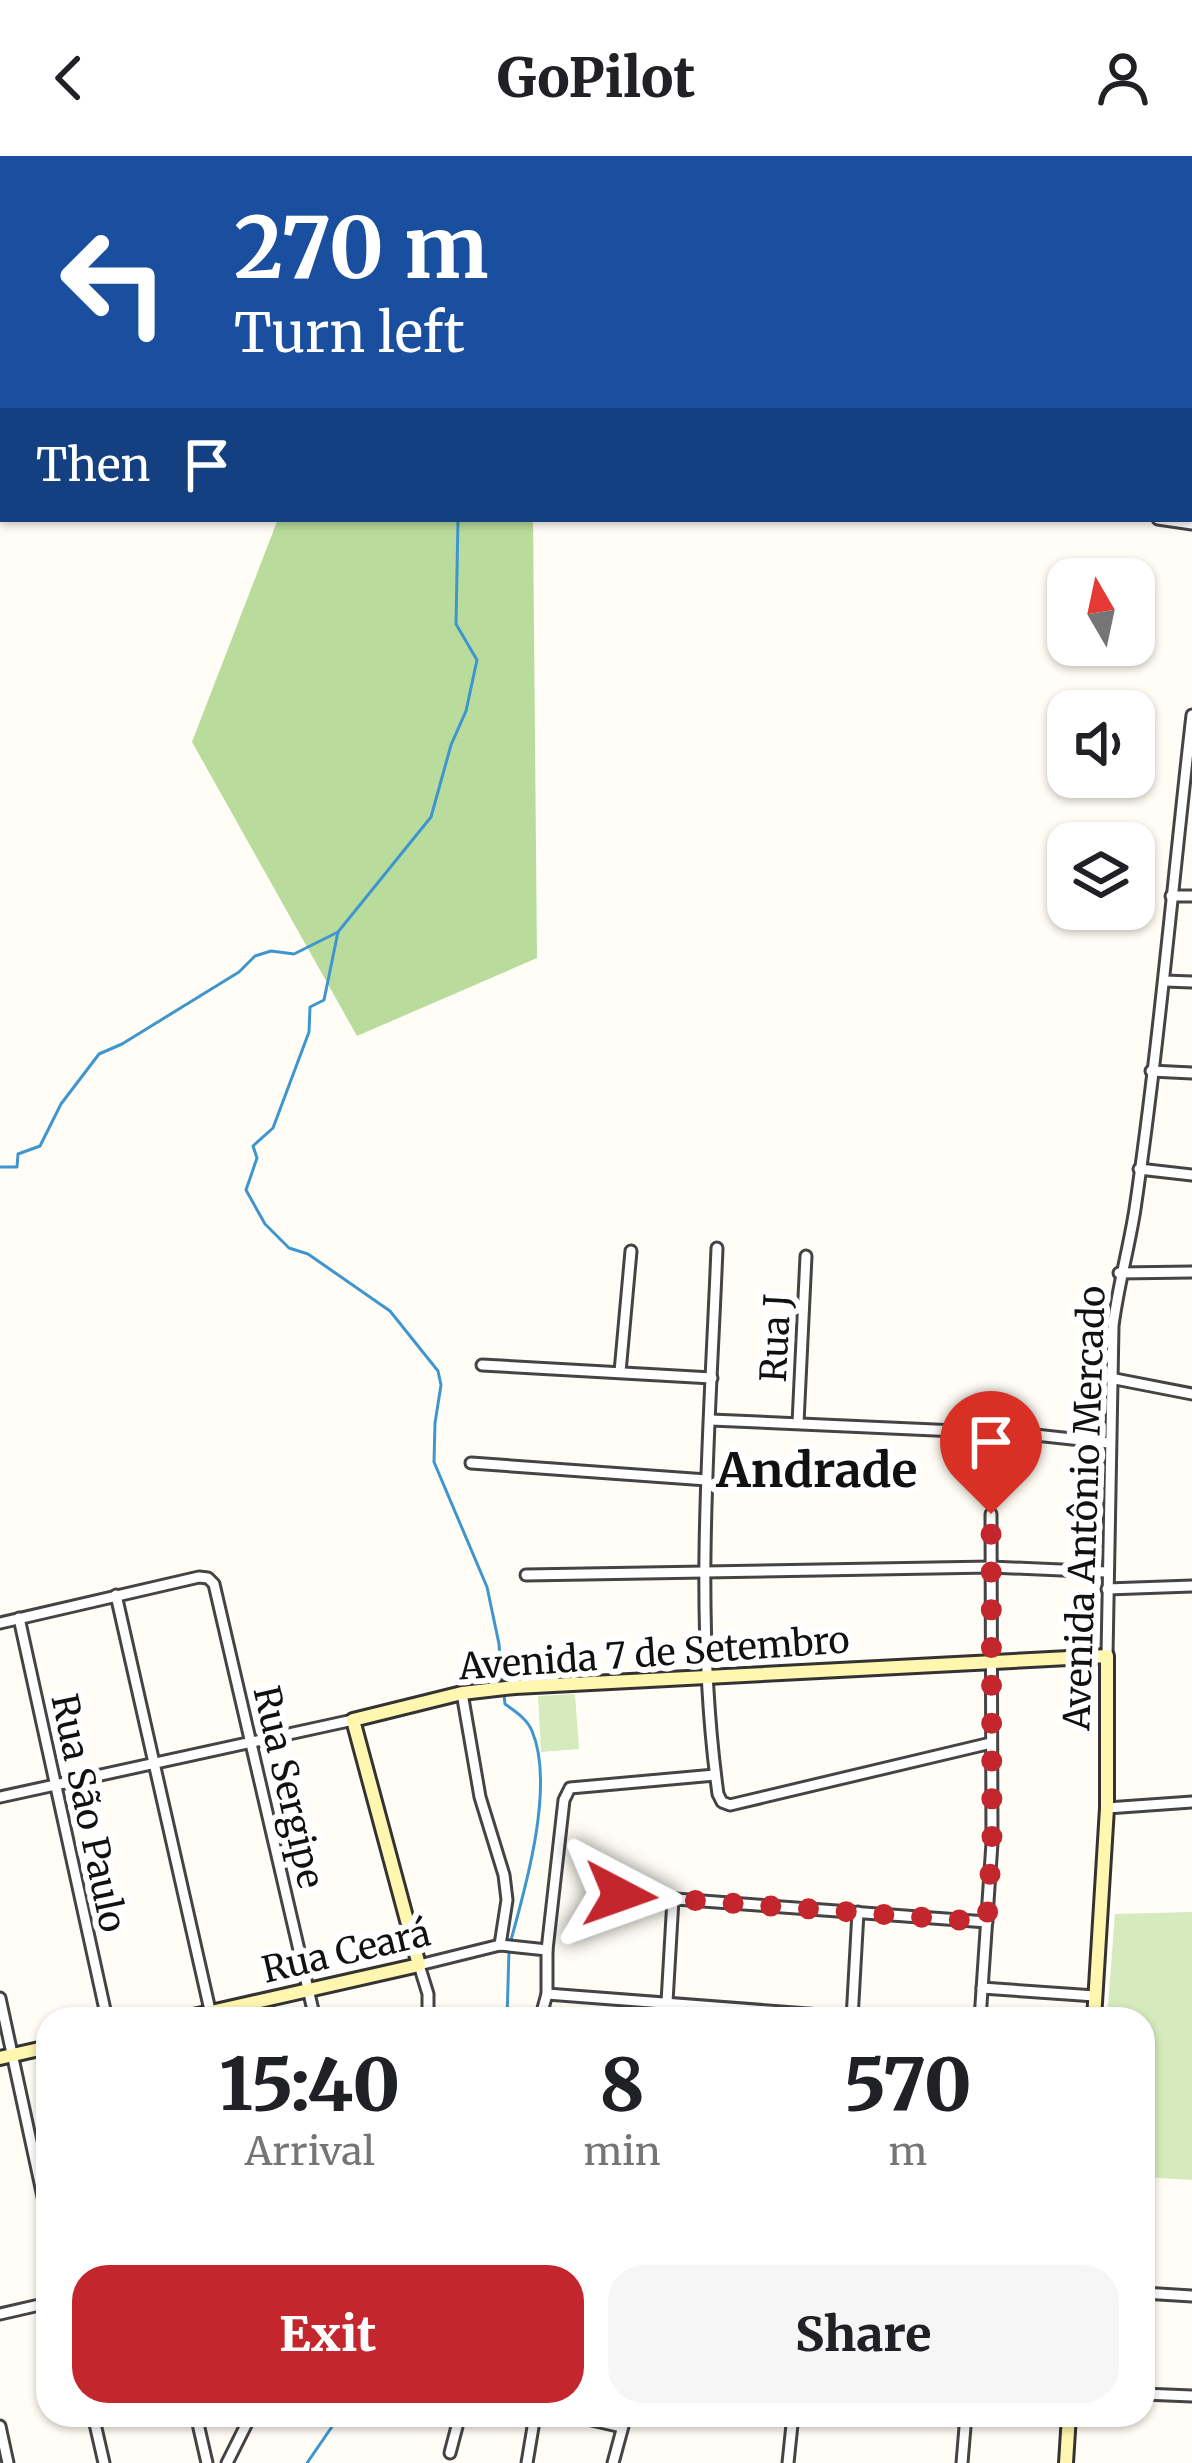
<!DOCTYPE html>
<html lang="en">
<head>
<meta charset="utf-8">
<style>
  :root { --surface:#fff; --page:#f6f6f6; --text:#202124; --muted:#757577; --accent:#c4262e }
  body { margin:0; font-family:Merriweather,serif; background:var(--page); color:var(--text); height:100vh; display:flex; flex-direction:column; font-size:45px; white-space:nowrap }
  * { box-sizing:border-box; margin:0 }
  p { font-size:39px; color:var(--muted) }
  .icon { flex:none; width:66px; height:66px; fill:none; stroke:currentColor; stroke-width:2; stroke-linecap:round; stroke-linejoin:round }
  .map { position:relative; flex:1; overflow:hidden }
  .drawer { position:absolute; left:36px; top:1851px; width:1119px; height:420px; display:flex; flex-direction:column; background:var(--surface); border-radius:36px; box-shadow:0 3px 9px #0004 }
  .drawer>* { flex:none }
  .top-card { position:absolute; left:0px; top:0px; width:1194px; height:366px; box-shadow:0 3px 9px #0004; background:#1a4fa0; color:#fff; overflow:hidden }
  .needle { width:78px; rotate:351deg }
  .tools { position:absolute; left:1047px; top:402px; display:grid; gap:24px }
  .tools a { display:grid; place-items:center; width:108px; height:108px; border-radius:24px; background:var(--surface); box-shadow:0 3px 9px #0004; font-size:60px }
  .pin { position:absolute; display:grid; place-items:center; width:102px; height:102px; color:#fff; margin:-123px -51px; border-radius:50% 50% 50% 0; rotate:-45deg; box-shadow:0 0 12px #0007 }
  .pin .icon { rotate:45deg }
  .me { position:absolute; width:132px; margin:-66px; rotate:94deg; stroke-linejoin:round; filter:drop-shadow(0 0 9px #0008) }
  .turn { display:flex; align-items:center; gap:42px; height:252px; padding:0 36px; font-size:54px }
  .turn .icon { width:156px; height:156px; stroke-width:2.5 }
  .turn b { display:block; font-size:84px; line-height:102px }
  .then { display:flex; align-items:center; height:114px; padding:0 36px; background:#0003; gap:24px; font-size:45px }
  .eta { display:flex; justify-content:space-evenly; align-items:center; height:204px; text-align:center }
  .eta b { font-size:72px; font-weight:800; line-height:84px }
  .primary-button { display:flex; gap:24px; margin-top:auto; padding:24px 36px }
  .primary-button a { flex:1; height:138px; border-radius:36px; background:var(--accent); color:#fff; font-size:48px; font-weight:800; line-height:138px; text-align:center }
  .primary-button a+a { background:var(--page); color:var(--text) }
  header { display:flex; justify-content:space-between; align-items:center; height:156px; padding:0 36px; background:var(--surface); font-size:54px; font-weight:800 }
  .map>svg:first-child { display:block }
  .green { fill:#d5ebbd }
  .forest { fill:#b9dc9c }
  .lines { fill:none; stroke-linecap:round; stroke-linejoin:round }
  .stream { stroke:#3f96cf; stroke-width:3 }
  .street-casing { stroke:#444; stroke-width:15 }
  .secondary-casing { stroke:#333; stroke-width:18 }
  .street { stroke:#fff; stroke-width:9 }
  .secondary { stroke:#fff6b0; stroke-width:12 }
  .route { stroke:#c4262e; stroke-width:21; stroke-dasharray:0 37.8 }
  .labels { text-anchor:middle; stroke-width:12; stroke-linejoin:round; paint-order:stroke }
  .street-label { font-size:36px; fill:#111; stroke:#fff }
  .district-label { font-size:48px; font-weight:bold; fill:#111; stroke:#fff }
</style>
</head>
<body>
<header><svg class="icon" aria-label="back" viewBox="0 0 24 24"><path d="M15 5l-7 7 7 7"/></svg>GoPilot<svg class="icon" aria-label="person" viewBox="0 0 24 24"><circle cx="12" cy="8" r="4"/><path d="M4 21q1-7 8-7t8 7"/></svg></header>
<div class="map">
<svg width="1192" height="2307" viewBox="0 0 1192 2307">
  <rect width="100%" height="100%" fill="#fffdf5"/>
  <g class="green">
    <path d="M 575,1538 L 579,1593 L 541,1596 L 538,1540 Z"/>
    <path d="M 1192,1756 L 1192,2024 L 1143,2021 L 1143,1863 L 1107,1863 L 1115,1758 Z"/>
  </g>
  <path class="forest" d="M 278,363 L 533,363 L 537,802 L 357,880 L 192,586 Z"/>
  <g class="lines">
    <g class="stream">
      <path d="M 573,3 L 573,0"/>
      <path d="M 338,776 L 324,844 L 310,851 L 309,876 L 273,972 L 253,990 L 257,1002 L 246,1034 L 265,1068 L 289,1092 L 308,1098 L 390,1155 L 438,1215 L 441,1229 L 435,1267 L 434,1306 L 487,1431 L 499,1488 L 502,1530"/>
      <path d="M 0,1011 L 17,1011 L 18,998 L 40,990 L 61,948 L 99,898 L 122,888 L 239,816 L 255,800 L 271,795 L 294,798 L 338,776 L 431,661 L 451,589 L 466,555 L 477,504 L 456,468 L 458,363"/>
      <path d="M 504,1539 L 505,1548 C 516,1556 527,1563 532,1575 C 555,1629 526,1730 511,1784"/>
      <path d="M 507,1863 L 509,1794"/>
      <path d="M 307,2307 L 340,2259"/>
    </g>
    <defs>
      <g id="street">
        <path d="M 1158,363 L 1192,368"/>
        <path d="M 1171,740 L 1192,740"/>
        <path d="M 1165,825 L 1192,826"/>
        <path d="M 1151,915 L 1192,917"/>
        <path d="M 1139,1013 L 1192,1019"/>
        <path d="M 717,1092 C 710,1273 693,1457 718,1638 L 722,1646 L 730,1649 L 991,1587"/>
        <path d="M 1119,1117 L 1192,1116"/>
        <path d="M 482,1209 L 712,1222"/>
        <path d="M 620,1216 L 631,1095"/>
        <path d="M 1110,1222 L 1192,1238"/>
        <path d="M 711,1264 L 1026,1278 L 1109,1287"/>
        <path d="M 798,1267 L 806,1100"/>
        <path d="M 471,1307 L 707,1324"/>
        <path d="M 526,1419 L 991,1411 L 1107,1416"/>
        <path d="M 1107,1433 L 1192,1430"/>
        <path d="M 116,1439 L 212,1863"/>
        <path d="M 19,1462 L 107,1863"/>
        <path d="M 0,1467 L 199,1421 L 208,1422 L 214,1428 L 315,1863"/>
        <path d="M 1107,1500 L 1113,1170 C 1118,1130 1129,1092 1135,1053 C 1159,889 1173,724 1192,559"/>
        <path d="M 462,1537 L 480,1641 L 504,1719 L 507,1744 L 500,1789"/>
        <path d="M 0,1641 L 353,1564"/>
        <path d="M 1107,1652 L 1192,1646"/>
        <path d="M 621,1739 L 987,1766"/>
        <path d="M 982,1832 L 1095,1840"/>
        <path d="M 547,1838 L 873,1863"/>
        <path d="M 0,1842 L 48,2064"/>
        <path d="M 428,1863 L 428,1838 L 419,1809 L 500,1789 L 547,1794"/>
        <path d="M 540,1863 L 547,1838 L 547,1794 L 564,1644 L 570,1632 L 715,1619"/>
        <path d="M 666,1863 L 673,1743"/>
        <path d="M 852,1863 L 858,1756"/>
        <path d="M 980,1863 L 992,1687 L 991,1358"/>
        <path d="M 1143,2137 L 1192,2140"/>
        <path d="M 0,2158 L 48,2147"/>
        <path d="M 1143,2238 L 1192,2240"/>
        <path d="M 93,2259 L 104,2307"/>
        <path d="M 196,2259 L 207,2307"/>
        <path d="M 570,2259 L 622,2271"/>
        <path d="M 0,2270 L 8,2307"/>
        <path d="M 450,2297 L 460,2259"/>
        <path d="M 227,2307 L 251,2259"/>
        <path d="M 527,2307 L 535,2259"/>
        <path d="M 613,2307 L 626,2259"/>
        <path d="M 788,2307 L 793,2259"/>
        <path d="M 962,2307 L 966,2259"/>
      </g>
      <g id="secondary">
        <path d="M 180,1863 L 419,1809 L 353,1564 L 462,1537 L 515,1531 L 1107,1500 L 1107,1652 L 1094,1863"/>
        <path d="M 0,1902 L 48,1891"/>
        <path d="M 1066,2307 L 1069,2259"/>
      </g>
    </defs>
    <use href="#street" class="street-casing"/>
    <use href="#secondary" class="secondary-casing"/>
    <use href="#street" class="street"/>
    <use href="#secondary" class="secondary"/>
  </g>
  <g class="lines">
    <path class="route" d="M 620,1739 L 987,1766 L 992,1687 L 991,1358"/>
  </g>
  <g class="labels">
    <g class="street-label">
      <text transform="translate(775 1182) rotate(-87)" y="13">Rua J</text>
      <text transform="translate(1084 1352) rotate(-88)" y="13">Avenida Antônio Mercado</text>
      <text transform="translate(654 1497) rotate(-4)" y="13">Avenida 7 de Setembro</text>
      <text transform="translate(289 1631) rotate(77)" y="13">Rua Sergipe</text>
      <text transform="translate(89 1657) rotate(78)" y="13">Rua São Paulo</text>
      <text transform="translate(346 1795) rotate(-13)" y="13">Rua Ceará</text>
    </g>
    <g class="district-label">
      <text x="817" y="1331">Andrade</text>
    </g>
  </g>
</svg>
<div class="tools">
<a><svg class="needle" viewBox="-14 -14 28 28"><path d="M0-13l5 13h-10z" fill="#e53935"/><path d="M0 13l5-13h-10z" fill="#757577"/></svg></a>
<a><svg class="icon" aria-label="sound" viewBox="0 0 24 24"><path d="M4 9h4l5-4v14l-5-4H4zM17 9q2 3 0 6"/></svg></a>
<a><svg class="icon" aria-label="layers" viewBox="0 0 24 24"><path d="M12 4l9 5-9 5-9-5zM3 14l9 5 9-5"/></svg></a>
</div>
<div class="pin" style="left:991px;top:1358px;background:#d93025"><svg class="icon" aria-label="arrive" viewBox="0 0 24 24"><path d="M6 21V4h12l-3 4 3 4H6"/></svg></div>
<svg class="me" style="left:620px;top:1739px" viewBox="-20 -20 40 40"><path d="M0-17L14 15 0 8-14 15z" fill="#c4262e" stroke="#fff" stroke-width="4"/></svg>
<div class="top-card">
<div class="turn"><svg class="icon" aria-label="left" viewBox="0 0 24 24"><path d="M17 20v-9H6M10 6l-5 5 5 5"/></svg><div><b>270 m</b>Turn left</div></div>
<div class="then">Then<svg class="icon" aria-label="arrive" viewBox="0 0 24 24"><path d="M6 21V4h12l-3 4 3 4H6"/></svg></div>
</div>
<section class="drawer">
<div class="eta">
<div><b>15:40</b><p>Arrival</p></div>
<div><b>8</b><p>min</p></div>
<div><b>570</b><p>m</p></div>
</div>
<div class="primary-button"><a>Exit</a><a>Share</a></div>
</section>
</div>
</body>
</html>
